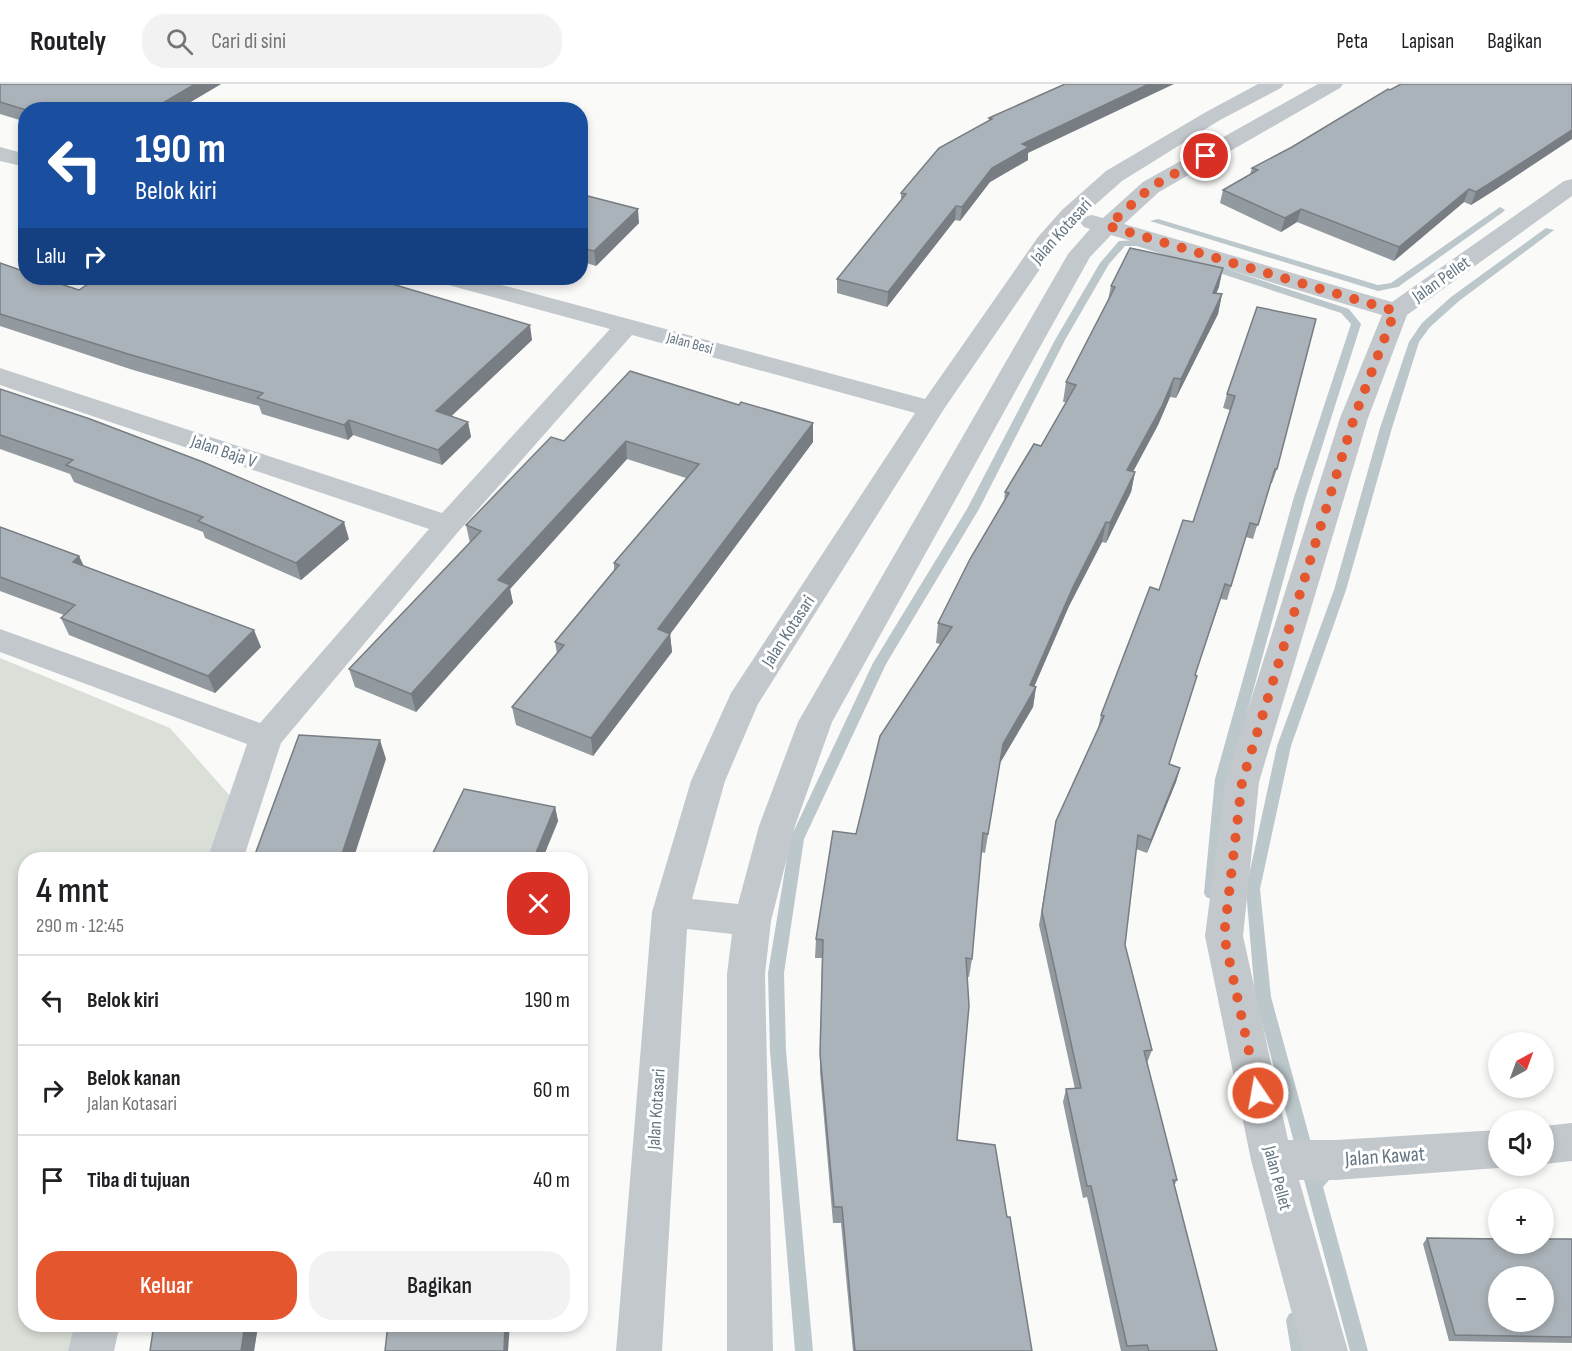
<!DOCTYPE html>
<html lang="id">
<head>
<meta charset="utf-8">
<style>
  :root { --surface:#fff; --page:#f2f2f2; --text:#202124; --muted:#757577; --line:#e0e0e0; --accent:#e4572e }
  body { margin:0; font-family:"Sofia Sans Condensed",sans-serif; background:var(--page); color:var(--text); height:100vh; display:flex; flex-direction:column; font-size:22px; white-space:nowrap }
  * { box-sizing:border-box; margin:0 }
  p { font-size:20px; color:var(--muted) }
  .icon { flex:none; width:33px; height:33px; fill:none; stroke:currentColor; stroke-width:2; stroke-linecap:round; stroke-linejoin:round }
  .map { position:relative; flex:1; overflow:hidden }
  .side { position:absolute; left:18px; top:768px; width:570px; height:480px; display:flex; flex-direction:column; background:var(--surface); border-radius:24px; box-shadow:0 3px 9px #0003 }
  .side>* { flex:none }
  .guide { position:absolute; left:18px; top:18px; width:570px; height:183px; border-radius:24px; box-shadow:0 3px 9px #0003; background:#1a4fa0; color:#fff; overflow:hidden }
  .needle { width:39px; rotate:41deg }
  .tools { position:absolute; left:1488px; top:948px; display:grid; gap:12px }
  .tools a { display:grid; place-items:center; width:66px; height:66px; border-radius:50%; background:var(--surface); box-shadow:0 3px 9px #0003; font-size:30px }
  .pin { position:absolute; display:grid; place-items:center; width:51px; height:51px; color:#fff; margin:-26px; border:3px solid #fff; border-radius:50%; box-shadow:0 2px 6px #0007 }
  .me { position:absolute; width:66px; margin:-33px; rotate:348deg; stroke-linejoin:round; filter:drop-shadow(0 0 4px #0008) }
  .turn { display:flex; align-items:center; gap:21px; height:126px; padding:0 18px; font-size:27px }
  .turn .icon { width:78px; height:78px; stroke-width:2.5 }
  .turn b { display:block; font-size:42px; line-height:51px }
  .then { display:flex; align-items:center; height:57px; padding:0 18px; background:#0003; gap:12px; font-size:22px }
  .round { display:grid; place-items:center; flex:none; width:63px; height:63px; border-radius:24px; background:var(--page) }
  .headline { display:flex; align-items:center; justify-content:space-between; height:102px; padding:0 18px }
  h1 { font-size:36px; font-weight:600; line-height:45px }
  .action { display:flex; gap:12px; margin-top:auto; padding:12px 18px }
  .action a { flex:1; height:69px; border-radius:24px; background:var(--accent); color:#fff; font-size:24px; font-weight:600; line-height:69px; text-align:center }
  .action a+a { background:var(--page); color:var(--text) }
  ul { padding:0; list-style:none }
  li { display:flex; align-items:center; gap:18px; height:90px; padding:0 18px; border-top:2px solid var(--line) }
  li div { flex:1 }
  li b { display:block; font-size:22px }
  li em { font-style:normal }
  header { display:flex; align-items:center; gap:36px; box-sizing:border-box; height:84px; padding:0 30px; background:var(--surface); border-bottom:2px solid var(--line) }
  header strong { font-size:28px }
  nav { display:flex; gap:33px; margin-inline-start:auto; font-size:21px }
  .search { width:420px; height:54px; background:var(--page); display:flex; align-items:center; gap:15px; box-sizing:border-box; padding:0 21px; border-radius:24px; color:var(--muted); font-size:22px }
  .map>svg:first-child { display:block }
  .green { fill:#dadfd7 }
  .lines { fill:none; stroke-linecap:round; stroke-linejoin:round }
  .stream { fill:#bbc7cb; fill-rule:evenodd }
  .minor { fill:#c3c8cc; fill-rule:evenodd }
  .wall { fill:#929a9f }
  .shaded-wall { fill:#777d82 }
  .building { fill:#aab3b9; stroke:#777d82; stroke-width:1.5; fill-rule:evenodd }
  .route { stroke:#e4572e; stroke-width:10; stroke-dasharray:0 18 }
  .labels { text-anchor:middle; stroke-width:6; stroke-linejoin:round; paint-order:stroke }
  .far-street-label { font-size:15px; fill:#657683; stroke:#fff }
  .street-label { font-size:18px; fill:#657683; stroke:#fff }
  .near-street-label { font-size:21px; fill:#657683; stroke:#fff }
</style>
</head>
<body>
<header>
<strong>Routely</strong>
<div class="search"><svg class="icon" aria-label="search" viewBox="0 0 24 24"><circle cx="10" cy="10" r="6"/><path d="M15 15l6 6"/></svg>Cari di sini</div>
<nav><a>Peta</a><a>Lapisan</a><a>Bagikan</a></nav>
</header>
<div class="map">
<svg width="1572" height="1267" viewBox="0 0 1572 1267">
  <rect width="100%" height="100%" fill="#fafaf8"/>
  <path class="green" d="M 0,574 L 170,644 L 230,712 L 215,775 L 26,776 L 26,1240 L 109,1241 L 102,1267 L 0,1267 Z"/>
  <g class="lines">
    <g class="stream">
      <path d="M 1500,123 L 1505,126 L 1503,128 L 1398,203 L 1378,207 L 1150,137 L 1158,135 L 1378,201 L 1391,199 Z"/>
      <path d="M 1546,144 L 1554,146 L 1459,217 L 1430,243 L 1419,258 L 1392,344 L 1346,506 L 1291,662 L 1260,805 L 1271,913 L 1319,1088 L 1326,1090 L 1329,1096 L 1323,1103 L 1368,1267 L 1350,1267 L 1255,913 L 1246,805 L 1277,662 L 1334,506 L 1380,344 L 1409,258 L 1422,239 L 1451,213 Z"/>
      <path d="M 1138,156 L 1349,225 L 1361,240 L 1306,413 L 1229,695 L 1218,809 L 1216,813 L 1211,815 L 1206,813 L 1204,809 L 1215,695 L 1294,413 L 1351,240 L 1341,229 L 1137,162 L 1125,162 L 1109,180 L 1065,256 L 979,425 L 886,580 L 804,755 L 784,889 L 786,967 L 813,1267 L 795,1267 L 770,967 L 768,889 L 790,755 L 873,579 L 967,425 L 1055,256 L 1100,179 L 1119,157 Z"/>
      <path d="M 1295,1227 L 1301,1230 L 1309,1267 L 1291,1267 L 1286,1236 L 1289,1230 Z"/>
    </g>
    <g class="minor">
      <path d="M 1258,0 L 1284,0 L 1281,4 L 1220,36 L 1122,97 L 1078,136 L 1055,163 L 944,325 L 758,620 L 725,697 L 692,815 L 738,820 L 759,742 L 798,638 L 1068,170 L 1090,145 L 1084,143 L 1080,138 L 1084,133 L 1092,131 L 1103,134 L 1143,98 L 1318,0 L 1343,0 L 1340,4 L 1159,108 L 1124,140 L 1392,218 L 1564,97 L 1572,95 L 1572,112 L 1407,231 L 1368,334 L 1259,698 L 1243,852 L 1288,1056 L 1336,1056 L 1498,1046 L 1498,1082 L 1506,1082 L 1498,1084 L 1336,1096 L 1299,1096 L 1348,1267 L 1302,1267 L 1251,1076 L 1205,852 L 1225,698 L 1340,334 L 1382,231 L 1111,151 L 1090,173 L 832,638 L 795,742 L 771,837 L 765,890 L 773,1267 L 727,1267 L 727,890 L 732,850 L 687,845 L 662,1267 L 616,1267 L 652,828 L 691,697 L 731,609 L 915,329 L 632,251 L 458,448 L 281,659 L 243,776 L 207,776 L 247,660 L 0,568 L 0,545 L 260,639 L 429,445 L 0,301 L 0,284 L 442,429 L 610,245 L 441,199 L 438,194 L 476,194 L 925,315 L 1038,153 L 1062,126 L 1106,87 L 1206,28 Z"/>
      <path d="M 0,63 L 26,70 L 26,83 L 0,77 Z"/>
      <path d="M 1572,1039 L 1572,1077 L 1544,1080 L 1544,1042 Z"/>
      <path d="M 75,1240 L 120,1240 L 114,1267 L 68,1267 Z"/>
    </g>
  </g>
  <g class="wall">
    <path d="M 0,0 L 221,0 L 177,26 L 26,26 L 26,38 L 0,30 Z"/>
    <path d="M 1065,0 L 1028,69 L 1028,76 L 990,98 L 960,137 L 955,136 L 887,223 L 837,209 L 837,195 L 901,117 L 901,109 L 989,36 L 989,34 Z"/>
    <path d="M 1390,6 L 1498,104 L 1471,121 L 1464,118 L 1394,177 L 1297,138 L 1281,148 L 1220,119 L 1223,106 L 1250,90 L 1252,84 L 1292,63 Z"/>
    <path d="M 580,110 L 639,139 L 596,182 L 580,177 Z"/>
    <path d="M 0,179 L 79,206 L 532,256 L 451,332 L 468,338 L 471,353 L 442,381 L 353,351 L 348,356 L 262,330 L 259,322 L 133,286 L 0,242 Z"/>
    <path d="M 1111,202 L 1219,203 L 1216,209 L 1222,210 L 1218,230 L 1176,314 L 1170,313 L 1158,341 L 1133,388 L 1135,388 L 1131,408 L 1106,459 L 1102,458 L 1069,522 L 1034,602 L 1036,603 L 1033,623 L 1000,679 L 985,769 L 981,768 L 972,875 L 969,893 L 967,893 L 957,1056 L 1007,1133 L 1032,1267 L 853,1267 L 841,1139 L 833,1139 L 820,988 L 822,874 L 815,874 L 816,855 L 856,750 L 940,560 L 936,559 L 938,539 L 1004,418 L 1005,408 L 1041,362 L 1066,318 L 1063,318 L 1066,298 L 1108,216 Z"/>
    <path d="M 1257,223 L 1277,385 L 1272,399 L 1270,399 L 1253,455 L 1246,453 L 1227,516 L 1221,515 L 1195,591 L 1169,680 L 1180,684 L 1176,698 L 1147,769 L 1136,765 L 1125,861 L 1152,966 L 1147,979 L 1177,1096 L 1174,1102 L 1217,1267 L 1121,1267 L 1087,1113 L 1083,1114 L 1063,1018 L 1066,1005 L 1075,1005 L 1039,841 L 1056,737 L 1098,645 L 1101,631 L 1159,506 L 1193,438 L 1230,326 L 1223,324 L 1227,310 Z"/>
    <path d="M 0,305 L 349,455 L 301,496 L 205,454 L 203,448 L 74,398 L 70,390 L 0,365 Z"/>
    <path d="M 739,321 L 813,339 L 813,358 L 670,550 L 672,568 L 593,672 L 516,641 L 512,623 L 557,570 L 555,558 L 614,486 L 614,479 L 686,394 L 627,375 L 510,505 L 513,519 L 416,628 L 355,603 L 349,585 L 470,459 L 466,441 L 564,357 Z"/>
    <path d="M 0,443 L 79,472 L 84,482 L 261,563 L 215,609 L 69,551 L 61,534 L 64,531 L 0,507 Z"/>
    <path d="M 555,723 L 558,737 L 542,776 L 433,776 L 432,771 Z"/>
    <path d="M 1427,1154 L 1572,1155 L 1572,1259 L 1449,1257 L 1423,1160 Z"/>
    <path d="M 154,1240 L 275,1240 L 274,1246 L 257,1248 L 254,1267 L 150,1267 Z"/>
  </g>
  <g class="shaded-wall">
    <path d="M 195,0 L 221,0 L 177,26 L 151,26 Z"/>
    <path d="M 1149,0 L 1174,0 L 1028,69 L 1028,76 L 990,98 L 960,137 L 962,123 L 992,84 L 1022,60 Z"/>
    <path d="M 1572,46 L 1572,55 L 1498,104 L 1471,121 L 1476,108 Z"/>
    <path d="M 1469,105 L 1464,118 L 1394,177 L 1399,163 Z"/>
    <path d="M 956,122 L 955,136 L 887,223 L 888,208 Z"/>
    <path d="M 638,125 L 639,139 L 596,182 L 594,167 Z"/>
    <path d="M 1301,125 L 1297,138 L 1281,148 L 1285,134 Z"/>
    <path d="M 1223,184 L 1219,203 L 1208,228 L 1213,209 Z"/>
    <path d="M 1222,210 L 1218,230 L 1176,314 L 1181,295 Z"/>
    <path d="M 530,241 L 532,256 L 440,343 L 436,327 Z"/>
    <path d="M 1174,294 L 1170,313 L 1158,341 L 1123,406 L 1127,386 Z"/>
    <path d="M 349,336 L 353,351 L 348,356 L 344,341 Z"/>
    <path d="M 468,338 L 471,353 L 442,381 L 438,366 Z"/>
    <path d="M 813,339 L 813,358 L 668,553 L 670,550 L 672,568 L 593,672 L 591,654 L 658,545 Z"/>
    <path d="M 626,357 L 627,375 L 510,505 L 513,519 L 416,628 L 411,610 L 498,496 Z"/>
    <path d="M 1135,388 L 1131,408 L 1106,459 L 1110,439 Z"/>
    <path d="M 344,438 L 349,455 L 301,496 L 296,479 Z"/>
    <path d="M 1106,438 L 1102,458 L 1069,522 L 1028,617 L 1036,603 L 1033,623 L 1000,679 L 1003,660 L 1073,503 Z"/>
    <path d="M 79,472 L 87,490 L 73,478 Z"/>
    <path d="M 254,546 L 261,563 L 215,609 L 208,592 Z"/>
    <path d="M 380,656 L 386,675 L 353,776 L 340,776 Z"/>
    <path d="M 1180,684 L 1176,698 L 1147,769 L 1151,756 Z"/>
    <path d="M 555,723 L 558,737 L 542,776 L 533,776 Z"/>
    <path d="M 245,1240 L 252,1240 L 257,1248 L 254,1267 L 241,1267 Z"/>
    <path d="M 505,1240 L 510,1240 L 508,1267 L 504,1267 Z"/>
  </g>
  <g class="building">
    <path d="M 0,0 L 195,0 L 151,26 L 26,26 L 0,18 Z"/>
    <path d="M 1065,0 L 1149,0 L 1022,60 L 1029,63 L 992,84 L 962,123 L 956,122 L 888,208 L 837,195 L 906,110 L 901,109 L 939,64 L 992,35 L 989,34 Z"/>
    <path d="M 1401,0 L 1572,0 L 1572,46 L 1503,91 L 1476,108 L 1469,105 L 1399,163 L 1301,125 L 1285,134 L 1223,106 L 1258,86 L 1252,84 L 1292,63 L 1388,5 L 1390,6 Z"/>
    <path d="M 580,110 L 638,125 L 594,167 L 580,164 Z"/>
    <path d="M 1130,164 L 1223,184 L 1213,209 L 1222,210 L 1181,295 L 1174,294 L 1162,322 L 1127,386 L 1135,388 L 1110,439 L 1106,438 L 1073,503 L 1030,601 L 1036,603 L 1003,660 L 988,750 L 983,749 L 972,875 L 966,874 L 969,922 L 957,1056 L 995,1061 L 1007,1133 L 1010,1133 L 1032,1267 L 855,1267 L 842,1123 L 834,1123 L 820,970 L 823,856 L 816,855 L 833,747 L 856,750 L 880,652 L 952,543 L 938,539 L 970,475 L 1009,409 L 1005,408 L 1034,360 L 1041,362 L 1076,301 L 1066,298 L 1115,203 L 1111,202 Z"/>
    <path d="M 0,179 L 26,188 L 26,194 L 42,194 L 79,206 L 97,194 L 372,194 L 530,241 L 436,327 L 468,338 L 438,366 L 349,336 L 344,341 L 257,314 L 263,309 L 128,270 L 0,230 Z"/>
    <path d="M 1257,223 L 1316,235 L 1277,385 L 1275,385 L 1258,441 L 1250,439 L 1231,502 L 1225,500 L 1195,591 L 1197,592 L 1169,680 L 1180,684 L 1151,756 L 1138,751 L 1125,861 L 1152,966 L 1144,967 L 1177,1096 L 1173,1096 L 1217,1267 L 1149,1267 L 1147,1261 L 1127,1262 L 1091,1102 L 1087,1102 L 1066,1005 L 1081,1004 L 1042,828 L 1056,737 L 1104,632 L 1101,631 L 1150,503 L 1159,506 L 1183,436 L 1193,438 L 1235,312 L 1227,310 Z"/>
    <path d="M 630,287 L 739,321 L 741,318 L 813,339 L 658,545 L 670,550 L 591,654 L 512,623 L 564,561 L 555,558 L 619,481 L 614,479 L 699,380 L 626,357 L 498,496 L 510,501 L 411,610 L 349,585 L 481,447 L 466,441 L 551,353 L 564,357 Z"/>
    <path d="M 0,305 L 90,335 L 203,378 L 344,438 L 296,479 L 198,437 L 203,433 L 66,381 L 73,376 L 0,351 Z"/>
    <path d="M 0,443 L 79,472 L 73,478 L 254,546 L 208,592 L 61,534 L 75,521 L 0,493 Z"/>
    <path d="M 299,651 L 380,656 L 340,776 L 253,776 Z"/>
    <path d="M 464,705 L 555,723 L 533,776 L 457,776 L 432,771 Z"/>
    <path d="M 1427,1154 L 1498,1155 L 1498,1160 L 1544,1160 L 1544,1155 L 1572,1155 L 1572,1253 L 1455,1251 ZM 1498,1192 L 1544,1192 L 1544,1238 L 1498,1238 Z"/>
    <path d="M 154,1240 L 245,1240 L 241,1267 L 150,1267 Z"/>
    <path d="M 388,1240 L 505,1240 L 504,1267 L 385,1267 Z"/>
  </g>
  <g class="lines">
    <path class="route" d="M 1206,72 L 1151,103 L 1108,142 L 1395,227 L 1354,334 L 1242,698 L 1224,852 L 1258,1009"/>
  </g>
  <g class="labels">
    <g class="far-street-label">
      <text transform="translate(690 259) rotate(15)" y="5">Jalan Besi</text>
    </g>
    <g class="street-label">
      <text transform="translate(1061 147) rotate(-48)" y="6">Jalan Kotasari</text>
      <text transform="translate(1441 195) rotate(-35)" y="6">Jalan Pellet</text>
      <text transform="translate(224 367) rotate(19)" y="6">Jalan Baja V</text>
      <text transform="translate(788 547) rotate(-57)" y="6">Jalan Kotasari</text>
      <text transform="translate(656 1025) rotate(-86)" y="6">Jalan Kotasari</text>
      <text transform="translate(1278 1094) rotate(75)" y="6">Jalan Pellet</text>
    </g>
    <g class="near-street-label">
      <text transform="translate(1385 1072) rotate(-4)" y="7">Jalan Kawat</text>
    </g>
  </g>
</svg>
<div class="tools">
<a><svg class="needle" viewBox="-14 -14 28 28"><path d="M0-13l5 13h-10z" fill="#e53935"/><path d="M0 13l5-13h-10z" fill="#757577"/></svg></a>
<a><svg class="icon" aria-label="sound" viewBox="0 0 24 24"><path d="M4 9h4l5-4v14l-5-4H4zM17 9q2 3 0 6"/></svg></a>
<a>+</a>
<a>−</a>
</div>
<div class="pin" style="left:1206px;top:72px;background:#d93025"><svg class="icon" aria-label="arrive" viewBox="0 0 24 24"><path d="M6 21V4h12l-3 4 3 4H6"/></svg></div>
<svg class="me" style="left:1258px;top:1009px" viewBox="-20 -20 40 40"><circle r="17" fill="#e4572e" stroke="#fff" stroke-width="3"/><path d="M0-11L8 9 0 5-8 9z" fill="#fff"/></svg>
<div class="guide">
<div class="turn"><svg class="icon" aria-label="left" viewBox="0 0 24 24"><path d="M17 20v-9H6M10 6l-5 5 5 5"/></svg><div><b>190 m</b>Belok kiri</div></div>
<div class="then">Lalu<svg class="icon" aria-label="right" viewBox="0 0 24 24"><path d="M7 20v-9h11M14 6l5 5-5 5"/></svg></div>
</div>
<section class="side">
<div class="headline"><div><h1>4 mnt</h1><p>290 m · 12:45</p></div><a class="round" style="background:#d93025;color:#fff"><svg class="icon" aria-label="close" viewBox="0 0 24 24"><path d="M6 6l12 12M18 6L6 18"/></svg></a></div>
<ul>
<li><svg class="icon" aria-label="left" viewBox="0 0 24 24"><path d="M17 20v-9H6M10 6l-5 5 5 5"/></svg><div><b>Belok kiri</b></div><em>190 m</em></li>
<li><svg class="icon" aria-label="right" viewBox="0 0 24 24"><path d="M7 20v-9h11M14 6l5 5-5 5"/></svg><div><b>Belok kanan</b><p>Jalan Kotasari</p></div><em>60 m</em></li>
<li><svg class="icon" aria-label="arrive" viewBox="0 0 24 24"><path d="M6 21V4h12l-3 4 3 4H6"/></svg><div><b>Tiba di tujuan</b></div><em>40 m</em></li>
</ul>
<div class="action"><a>Keluar</a><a>Bagikan</a></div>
</section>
</div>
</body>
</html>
